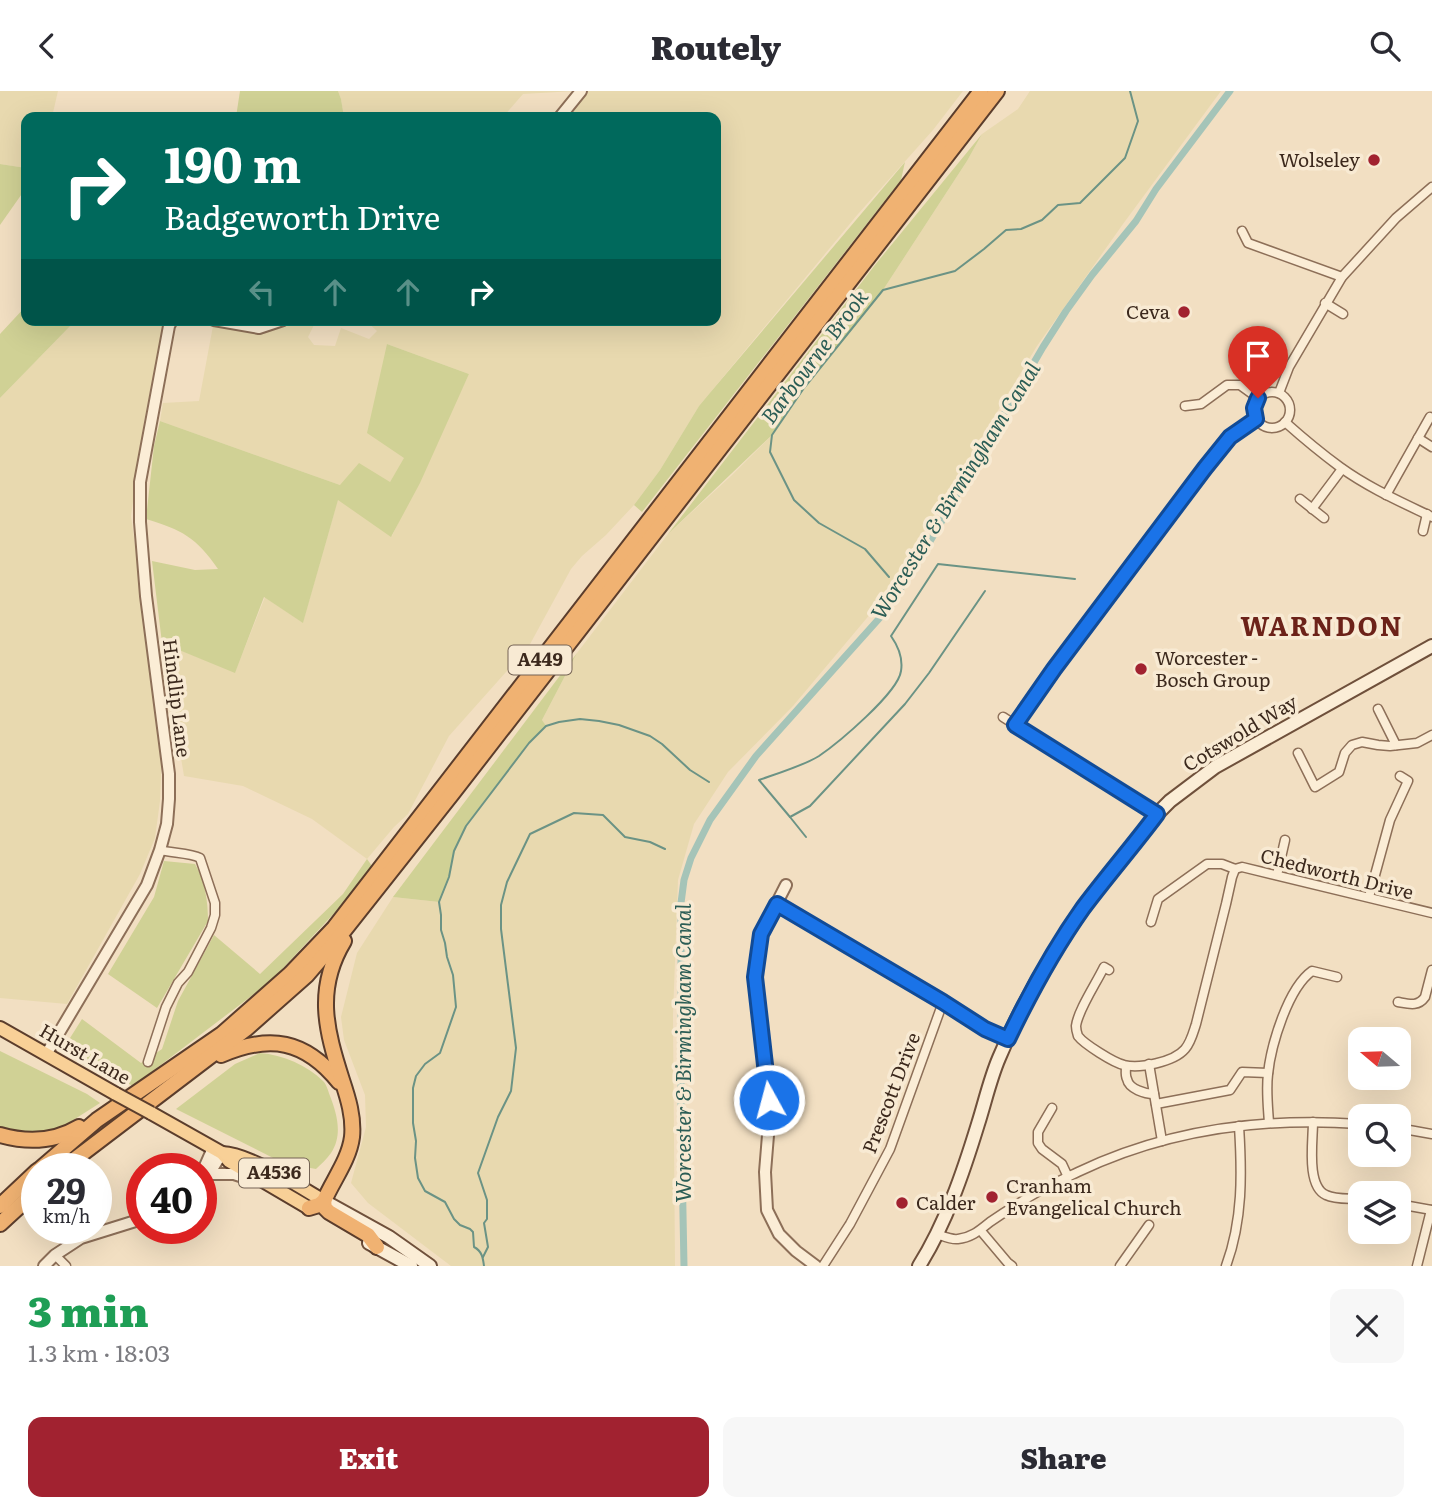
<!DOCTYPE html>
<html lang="en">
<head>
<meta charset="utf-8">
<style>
  :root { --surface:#fff; --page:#f7f7f7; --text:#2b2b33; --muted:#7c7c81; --accent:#a12230 }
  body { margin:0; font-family:Literata,serif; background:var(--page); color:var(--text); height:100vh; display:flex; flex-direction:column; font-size:26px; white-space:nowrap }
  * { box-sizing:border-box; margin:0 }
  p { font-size:23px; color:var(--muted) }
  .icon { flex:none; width:38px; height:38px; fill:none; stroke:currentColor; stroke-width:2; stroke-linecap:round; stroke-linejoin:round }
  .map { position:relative; height:1175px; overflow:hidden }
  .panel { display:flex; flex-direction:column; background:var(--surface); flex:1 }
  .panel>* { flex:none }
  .guide { position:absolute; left:21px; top:21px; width:700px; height:214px; border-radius:14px; box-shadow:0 7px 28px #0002; background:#00695c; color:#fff; overflow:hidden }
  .needle { width:46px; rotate:289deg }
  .fabs { position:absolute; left:1348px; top:936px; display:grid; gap:14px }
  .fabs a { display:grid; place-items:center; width:63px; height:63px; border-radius:14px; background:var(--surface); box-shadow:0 7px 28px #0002; font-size:35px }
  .speed { position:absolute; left:21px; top:1062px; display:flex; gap:14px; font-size:35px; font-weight:700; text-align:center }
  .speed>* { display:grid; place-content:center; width:91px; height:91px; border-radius:50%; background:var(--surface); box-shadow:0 7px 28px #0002; line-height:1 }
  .speed small { font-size:18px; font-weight:400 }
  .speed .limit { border:10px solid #d22; background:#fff; color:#111 }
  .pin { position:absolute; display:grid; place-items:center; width:60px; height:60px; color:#fff; margin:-72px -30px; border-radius:50% 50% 50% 0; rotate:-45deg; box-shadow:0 0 7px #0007 }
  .pin .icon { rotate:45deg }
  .me { position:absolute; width:77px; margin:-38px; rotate:353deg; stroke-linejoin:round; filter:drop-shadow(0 0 5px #0008) }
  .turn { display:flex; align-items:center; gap:24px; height:147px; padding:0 28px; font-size:32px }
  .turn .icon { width:91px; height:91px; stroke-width:2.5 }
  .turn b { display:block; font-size:49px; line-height:60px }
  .lanes { display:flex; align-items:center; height:66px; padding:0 28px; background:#0003; justify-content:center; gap:35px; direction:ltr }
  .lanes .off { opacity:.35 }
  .round { display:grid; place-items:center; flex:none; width:74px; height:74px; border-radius:14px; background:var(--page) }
  .head { display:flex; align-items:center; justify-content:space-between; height:119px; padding:0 28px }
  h1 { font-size:42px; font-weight:800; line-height:52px; color:#1e9e55 }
  .button { display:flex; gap:14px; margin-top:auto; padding:14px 28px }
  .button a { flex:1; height:80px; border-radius:14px; background:var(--accent); color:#fff; font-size:28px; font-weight:800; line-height:80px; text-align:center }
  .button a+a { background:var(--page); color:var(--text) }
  header { display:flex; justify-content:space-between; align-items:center; height:91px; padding:0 28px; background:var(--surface); font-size:32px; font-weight:800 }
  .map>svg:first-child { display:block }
  .farmland { fill:#e8d9af }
  .green { fill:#d0d195 }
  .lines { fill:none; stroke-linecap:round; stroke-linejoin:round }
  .stream { stroke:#6b9385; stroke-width:2 }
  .canal { stroke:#a5c4b8; stroke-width:7 }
  .minor-casing { stroke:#8d6f58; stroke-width:11 }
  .tertiary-casing { stroke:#8d6f58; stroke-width:14 }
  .secondary-casing { stroke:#6f503b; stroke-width:16 }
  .primary-casing { stroke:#5b3d2c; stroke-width:16 }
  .trunk-casing { stroke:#5b3d2c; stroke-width:18 }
  .minor { stroke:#fbedd6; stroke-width:8 }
  .tertiary { stroke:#fbedd6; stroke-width:10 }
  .secondary { stroke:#fbedd6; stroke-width:12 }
  .primary { stroke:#f8d097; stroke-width:12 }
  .trunk { stroke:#f0b272; stroke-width:14 }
  .primary-bridge-casing { stroke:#5b3d2c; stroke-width:16; stroke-linecap:butt }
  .primary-bridge { stroke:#f8d097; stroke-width:12 }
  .route-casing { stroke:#114b97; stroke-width:18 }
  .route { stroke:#1a73e8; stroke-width:12 }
  .poi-dot { fill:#a12230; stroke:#f8ead3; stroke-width:2.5 }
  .labels { text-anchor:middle; stroke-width:7; stroke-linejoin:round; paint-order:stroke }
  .shield { fill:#f8ead3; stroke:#746354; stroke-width:2 }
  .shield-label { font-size:18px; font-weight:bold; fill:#3c291d }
  .poi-label { font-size:19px; fill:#3c291d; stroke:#f8ead3; text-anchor:start }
  .street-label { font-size:19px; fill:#3c291d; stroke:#f8ead3 }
  .water-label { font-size:21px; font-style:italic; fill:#2b5d55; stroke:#f8ead3 }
  .district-label { font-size:26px; font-weight:bold; letter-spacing:2px; fill:#6c2219; stroke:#f8ead3 }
</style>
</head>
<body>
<header><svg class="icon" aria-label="back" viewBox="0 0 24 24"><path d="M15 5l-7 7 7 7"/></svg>Routely<svg class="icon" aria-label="search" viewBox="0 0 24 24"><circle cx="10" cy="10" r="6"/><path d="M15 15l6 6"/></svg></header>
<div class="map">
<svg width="1432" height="1175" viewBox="0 0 1432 1175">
  <rect width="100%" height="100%" fill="#f2dfc2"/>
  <g class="farmland">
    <path d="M 0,0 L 58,0 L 52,26 L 26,26 L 26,77 L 0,73 Z"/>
    <path d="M 338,0 L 575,0 L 523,3 L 503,26 L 344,26 L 341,8 Z"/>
    <path d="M 586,0 L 963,0 L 933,39 L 858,123 L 709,303 L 699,315 L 660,379 L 634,414 L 606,444 L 582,465 L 571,478 L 529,555 L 449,645 L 408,723 L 394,736 L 367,768 L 312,728 L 243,695 L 184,685 L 162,552 L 235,581 L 265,506 L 303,531 L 338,408 L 392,445 L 469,283 L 387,253 L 405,367 L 390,391 L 340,394 L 160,330 L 163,312 L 199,310 L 213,235 L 263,242 L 294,229 L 315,229 L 316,230 L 308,246 L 314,254 L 335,255 L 341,237 L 369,248 L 377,240 L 365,229 L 716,229 L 716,26 L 565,26 Z"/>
    <path d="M 1030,0 L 1221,0 L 1123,133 L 1037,255 L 887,503 L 793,615 L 728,681 L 694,733 L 678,789 L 673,924 L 675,1175 L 451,1175 L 368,1112 L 351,1092 L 366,1036 L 365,1004 L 344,949 L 341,926 L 357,862 L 393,806 L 439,811 L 449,786 L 454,760 L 466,735 L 529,652 L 545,635 L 542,629 L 577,562 L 668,443 L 731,385 L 772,344 L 804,297 L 883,199 L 967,70 L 982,43 L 1018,18 Z"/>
    <path d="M 76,229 L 164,229 L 144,331 L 131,425 L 162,659 L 160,710 L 155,747 L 140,783 L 67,913 L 0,907 L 0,307 Z"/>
  </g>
  <g class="green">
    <path d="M 240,0 L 338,0 L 341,8 L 344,26 L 236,26 Z"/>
    <path d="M 982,43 L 967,70 L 883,199 L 804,297 L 772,344 L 668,443 L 875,174 Z"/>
    <path d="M 905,71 L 901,89 L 642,421 L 634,414 L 660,379 L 699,315 L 709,303 Z"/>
    <path d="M 0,73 L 26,77 L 26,97 L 0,134 Z"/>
    <path d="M 26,215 L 26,229 L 76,229 L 0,307 L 0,243 Z"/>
    <path d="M 387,253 L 469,283 L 420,392 L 391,446 L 338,409 L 303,532 L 264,506 L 235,582 L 162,552 L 152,470 L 195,479 L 218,478 C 196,446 182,439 146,428 L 154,355 L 160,330 L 340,394 L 359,372 L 390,391 L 404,367 L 367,342 Z"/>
    <path d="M 577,562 L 542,629 L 546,635 L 529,652 L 466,735 L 454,760 L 449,786 L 439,811 L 393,806 Z"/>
    <path d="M 367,768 L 372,775 L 339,817 L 271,890 L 133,995 L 83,969 L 70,947 L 82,928 L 141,972 L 162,958 L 178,910 L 214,844 L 260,883 L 343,803 Z"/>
    <path d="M 164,770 L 195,773 C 205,790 208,810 208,830 L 157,917 L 108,883 L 154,806 Z"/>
    <path d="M 0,960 L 87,1003 L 100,1012 L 56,1040 L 30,1044 L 0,1037 Z"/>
    <path d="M 260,962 C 283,964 307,974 323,990 C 327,994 328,1000 330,1005 C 337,1023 343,1044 331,1062 C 327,1068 321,1073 316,1078 L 283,1072 L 176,1018 L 235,973 Z"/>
  </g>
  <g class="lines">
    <g class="stream">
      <path d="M 889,486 L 865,458 L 819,432 L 794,409 L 770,361 L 772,344 L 804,297 L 883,199 L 955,180 L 984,158 L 1006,139 L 1021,138 L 1042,129 L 1058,114 L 1080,112 L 1125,67 L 1138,30 L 1130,0"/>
      <path d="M 985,500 L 929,582 L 905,613 L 810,715 L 790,726 L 759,689 C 776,683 805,674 819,665 C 838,652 898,602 901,580 C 903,568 898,555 891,545 L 938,473 L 1075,488"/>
      <path d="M 790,726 L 806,746"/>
      <path d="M 483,1166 L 488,1156 L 484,1132 L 487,1128 L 487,1109 L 478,1082 L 498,1026 L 511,1000 L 516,957 L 501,838 L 501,814 L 507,791 L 530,743 L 574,722 L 603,724 L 625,746 L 650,751 L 665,758"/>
      <path d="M 484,1175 C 483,1167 482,1160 474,1156 L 473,1141 L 470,1138 L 460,1134 L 454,1128 L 445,1111 L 425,1100 L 418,1087 L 415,1067 L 416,1050 L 413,1032 L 413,997 L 416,985 L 425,973 L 440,962 L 456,916 L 453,884 L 447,866 L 445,852 L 441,839 L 441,824 L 439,811 L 449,786 L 454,760 L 466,735 L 529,652 L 546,635 L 559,631 L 580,628 L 599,630 L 619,634 L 650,645 L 662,653 L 690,679 L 709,691"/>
    </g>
    <path class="canal" d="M 684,1175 L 681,1017 L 681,812 L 684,789 L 691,767 L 710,729 L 756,665 L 885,521 L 918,471 L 1043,256 L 1066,220 L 1092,184 L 1136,130 L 1156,98 L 1230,0"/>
    <defs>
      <g id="minor">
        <path d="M 1242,140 L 1248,152 L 1342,186"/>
        <path d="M 1325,212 L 1343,223"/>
        <circle cx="1272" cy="319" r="18"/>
        <path d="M 1279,302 L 1289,276 L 1342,186 L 1396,127 L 1432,96"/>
        <path d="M 1185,315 L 1201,313 L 1227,294 L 1240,294 L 1258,307"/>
        <path d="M 1285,331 C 1303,347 1321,362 1340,376 C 1369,397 1401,411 1432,426"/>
        <path d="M 1418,347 L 1432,356"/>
        <path d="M 1386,404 L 1430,326"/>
        <path d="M 1300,408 L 1324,427"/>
        <path d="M 1312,418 L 1342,378"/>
        <path d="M 1423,440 L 1427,423"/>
        <path d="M 1378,618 L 1396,654"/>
        <path d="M 1003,626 L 1157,723"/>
        <path d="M 1015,634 L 1054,578 L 1205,377 L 1230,346 L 1256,328"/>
        <path d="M 1298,662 L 1315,696 L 1339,681 L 1345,662 L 1352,654 L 1362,651 L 1378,654 L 1390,655 L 1417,652 L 1432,644"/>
        <path d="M 1277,784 L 1285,749"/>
        <path d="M 1369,806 L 1390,729 L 1408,690 L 1400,685"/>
        <path d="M 1151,831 L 1158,808 L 1207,773 L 1222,773 L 1235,778 L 1242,776 L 1432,822"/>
        <path d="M 1109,879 L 1104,876 C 1097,891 1078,919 1076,935 C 1076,938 1077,942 1078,945 C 1084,953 1114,972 1124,974 C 1139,978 1174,971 1185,958 C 1191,951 1193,942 1196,933 L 1226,813 L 1232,786 L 1235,778"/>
        <path d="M 1398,911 C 1409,913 1418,916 1425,906 L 1432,879"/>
        <path d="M 148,971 L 166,916 L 178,892 L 188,881 L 211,837 L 215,824 L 215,812 L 200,767 C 191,762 171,762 160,759"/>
        <path d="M 1149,973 L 1162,1050"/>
        <path d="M 1126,975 C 1126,980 1125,984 1127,988 C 1129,998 1145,1003 1154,1003"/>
        <path d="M 1156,1013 L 1230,999 L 1242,981 L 1268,982"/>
        <path d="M 1052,1017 L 1038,1041 L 1038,1052 L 1042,1058 L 1062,1073 L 1068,1086"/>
        <path d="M 1313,1031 C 1313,1050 1306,1095 1326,1104 C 1336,1109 1349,1107 1360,1108"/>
        <path d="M 1269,1032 C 1268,1016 1266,999 1268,983 C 1271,954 1288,897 1312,880 L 1337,886"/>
        <path d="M 1398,1037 L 1432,1043"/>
        <path d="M 1398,1113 L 1432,1119"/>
        <path d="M 981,1140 L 1008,1172 L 1012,1175"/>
        <path d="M 937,1143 C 943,1145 951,1149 958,1148 C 971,1147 980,1139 990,1131 C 1000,1124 1011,1117 1021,1111 C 1039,1099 1059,1090 1078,1081 C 1166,1039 1264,1026 1360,1033"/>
        <path d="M 55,1164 L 66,1175"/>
        <path d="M 823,1175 L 850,1133 L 890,1058 L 943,911"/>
        <path d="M 1120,1175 L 1149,1134"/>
        <path d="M 1226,1175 C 1243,1129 1242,1082 1239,1035"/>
        <path d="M 1417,1175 L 1431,1119"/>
      </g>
      <g id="tertiary">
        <path d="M 560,26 L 581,0"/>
        <path d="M 214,229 L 259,237 L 283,229"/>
        <path d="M 786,794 L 761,843 L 756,886 L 769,1009 L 769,1032 L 765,1081 L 767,1119 L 779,1143 L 796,1160 L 816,1175"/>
        <path d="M 777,813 L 943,911 L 985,938 L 1008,948"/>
        <path d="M 47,962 L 147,794 L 160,759 L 167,733 L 169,708 L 169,683 L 146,505 L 140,431 L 140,391 L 169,235 L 172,229"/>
        <path d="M 209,1083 L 234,1083 L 255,1090"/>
        <path d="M 201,1084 L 213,1057"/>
        <path d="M 201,1088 L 209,1083 L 222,1062"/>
        <path d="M 44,1175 L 55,1164 L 81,1147 L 142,1128"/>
      </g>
      <g id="secondary">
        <path d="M 324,1110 L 389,1146 L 430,1175"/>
        <path d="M 369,1152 L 411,1175"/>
        <path d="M 919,1175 C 946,1132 963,1082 978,1033 C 985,1011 990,988 999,967 C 1021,915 1049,866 1082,819 C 1105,786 1133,755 1157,723 L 1170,710 L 1215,676 L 1432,555"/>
      </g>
      <g id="primary">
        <path d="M 0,937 L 116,1003"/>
        <path d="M 151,1022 L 222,1062 L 229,1070 L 309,1117"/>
        <path d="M 222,1062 C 250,1063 298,1095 324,1110"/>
      </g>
      <g id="trunk">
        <path d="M 221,964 C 270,943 305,949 339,991"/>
        <path d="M 0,1044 C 28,1052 54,1051 79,1036"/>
        <path d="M 40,1078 L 97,1029 L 222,943 L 290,883 L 334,837 L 981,0"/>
        <path d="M 62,1078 L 246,938 L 307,884 L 331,856 L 452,703 L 997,0"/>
        <path d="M 324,1110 L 325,1117 L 329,1121 L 368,1144 L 377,1156"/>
        <path d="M 0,1115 L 37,1080"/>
        <path d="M 309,1117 L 319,1114 L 324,1110 C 333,1089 349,1069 352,1046 C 354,1026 348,1007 342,989 C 326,939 315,898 344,850"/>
        <path d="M 0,1133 L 37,1099"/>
      </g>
    </defs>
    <use href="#minor" class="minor-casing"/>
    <use href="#tertiary" class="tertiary-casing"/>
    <use href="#secondary" class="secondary-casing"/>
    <use href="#primary" class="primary-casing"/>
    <use href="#trunk" class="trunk-casing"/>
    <use href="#minor" class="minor"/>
    <use href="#tertiary" class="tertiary"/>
    <use href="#secondary" class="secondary"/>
    <use href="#primary" class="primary"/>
    <use href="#trunk" class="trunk"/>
    <defs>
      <path id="primary-bridge" d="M 116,1003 L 151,1022"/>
    </defs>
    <use href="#primary-bridge" class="primary-bridge-casing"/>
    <use href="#primary-bridge" class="primary-bridge"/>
  </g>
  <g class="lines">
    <defs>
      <path id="route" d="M 769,1009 L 755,886 L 761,843 L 777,813 L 943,911 L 985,938 L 1008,948 C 1030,902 1054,858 1083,817 C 1107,785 1133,755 1157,723 L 1015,634 L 1054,578 L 1205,377 L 1230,346 L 1256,328 L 1254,317 L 1258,307"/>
    </defs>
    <use href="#route" class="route-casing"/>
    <use href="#route" class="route"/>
  </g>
  <g class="poi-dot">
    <circle cx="1374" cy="69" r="7"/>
    <circle cx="1184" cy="221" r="7"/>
    <circle cx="1141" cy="578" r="7"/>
    <circle cx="992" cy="1106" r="7"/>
    <circle cx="902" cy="1112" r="7"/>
  </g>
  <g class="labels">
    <g class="shield">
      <rect x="508.5" y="554.5" width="63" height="29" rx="5"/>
      <rect x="239" y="1067.5" width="70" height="29" rx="5"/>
    </g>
    <g class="shield-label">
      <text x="540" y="575">A449</text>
      <text x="274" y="1088">A4536</text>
    </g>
    <g class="poi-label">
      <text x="1360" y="76" text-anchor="end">Wolseley</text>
      <text x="1170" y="228" text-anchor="end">Ceva</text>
      <text x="1155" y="574">Worcester -<tspan x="1155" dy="22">Bosch Group</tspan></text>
      <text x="1006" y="1102">Cranham<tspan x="1006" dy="22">Evangelical Church</tspan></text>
      <text x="916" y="1119">Calder</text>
    </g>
    <g class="street-label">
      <text transform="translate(177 607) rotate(83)" y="7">Hindlip Lane</text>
      <text transform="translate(1240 642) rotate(-31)" y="7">Cotswold Way</text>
      <text transform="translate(1337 783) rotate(14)" y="7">Chedworth Drive</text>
      <text transform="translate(85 963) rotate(30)" y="7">Hurst Lane</text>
      <text transform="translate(891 1002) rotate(-69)" y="7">Prescott Drive</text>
    </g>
    <g class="water-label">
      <text transform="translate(815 266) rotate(-53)" y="7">Barbourne Brook</text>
      <text transform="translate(956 400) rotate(-58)" y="7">Worcester &amp; Birmingham Canal</text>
      <text transform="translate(684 962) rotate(-90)" y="7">Worcester &amp; Birmingham Canal</text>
    </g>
    <g class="district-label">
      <text x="1322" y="545">WARNDON</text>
    </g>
  </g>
</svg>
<div class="fabs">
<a><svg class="needle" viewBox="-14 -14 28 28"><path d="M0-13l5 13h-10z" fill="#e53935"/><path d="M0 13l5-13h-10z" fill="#7c7c81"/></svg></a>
<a><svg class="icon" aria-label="search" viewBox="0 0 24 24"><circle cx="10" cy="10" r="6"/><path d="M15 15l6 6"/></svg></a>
<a><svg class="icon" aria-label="layers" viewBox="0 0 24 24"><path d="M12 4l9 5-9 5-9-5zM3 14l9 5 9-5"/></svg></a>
</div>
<div class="speed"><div>29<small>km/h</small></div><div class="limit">40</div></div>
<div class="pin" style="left:1258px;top:307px;background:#d93025"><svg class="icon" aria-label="arrive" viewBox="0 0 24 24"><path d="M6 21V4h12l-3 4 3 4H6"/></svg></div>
<svg class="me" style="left:769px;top:1009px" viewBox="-20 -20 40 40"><circle r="17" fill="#1a73e8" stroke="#fff" stroke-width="3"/><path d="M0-11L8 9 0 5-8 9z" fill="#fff"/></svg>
<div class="guide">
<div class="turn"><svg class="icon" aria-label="right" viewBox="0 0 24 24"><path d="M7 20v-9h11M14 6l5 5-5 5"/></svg><div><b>190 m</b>Badgeworth Drive</div></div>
<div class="lanes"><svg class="icon off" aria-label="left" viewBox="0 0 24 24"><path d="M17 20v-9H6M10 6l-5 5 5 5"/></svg><svg class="icon off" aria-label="ahead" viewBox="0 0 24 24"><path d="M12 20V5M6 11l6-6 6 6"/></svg><svg class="icon off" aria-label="ahead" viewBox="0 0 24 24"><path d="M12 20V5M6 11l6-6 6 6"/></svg><svg class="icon" aria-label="right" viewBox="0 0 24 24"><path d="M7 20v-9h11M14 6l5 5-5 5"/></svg></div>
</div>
</div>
<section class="panel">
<div class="head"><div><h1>3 min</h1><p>1.3 km · 18:03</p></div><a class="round"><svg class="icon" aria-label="close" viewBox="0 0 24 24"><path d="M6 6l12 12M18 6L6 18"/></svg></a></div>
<div class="button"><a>Exit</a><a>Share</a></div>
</section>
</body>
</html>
